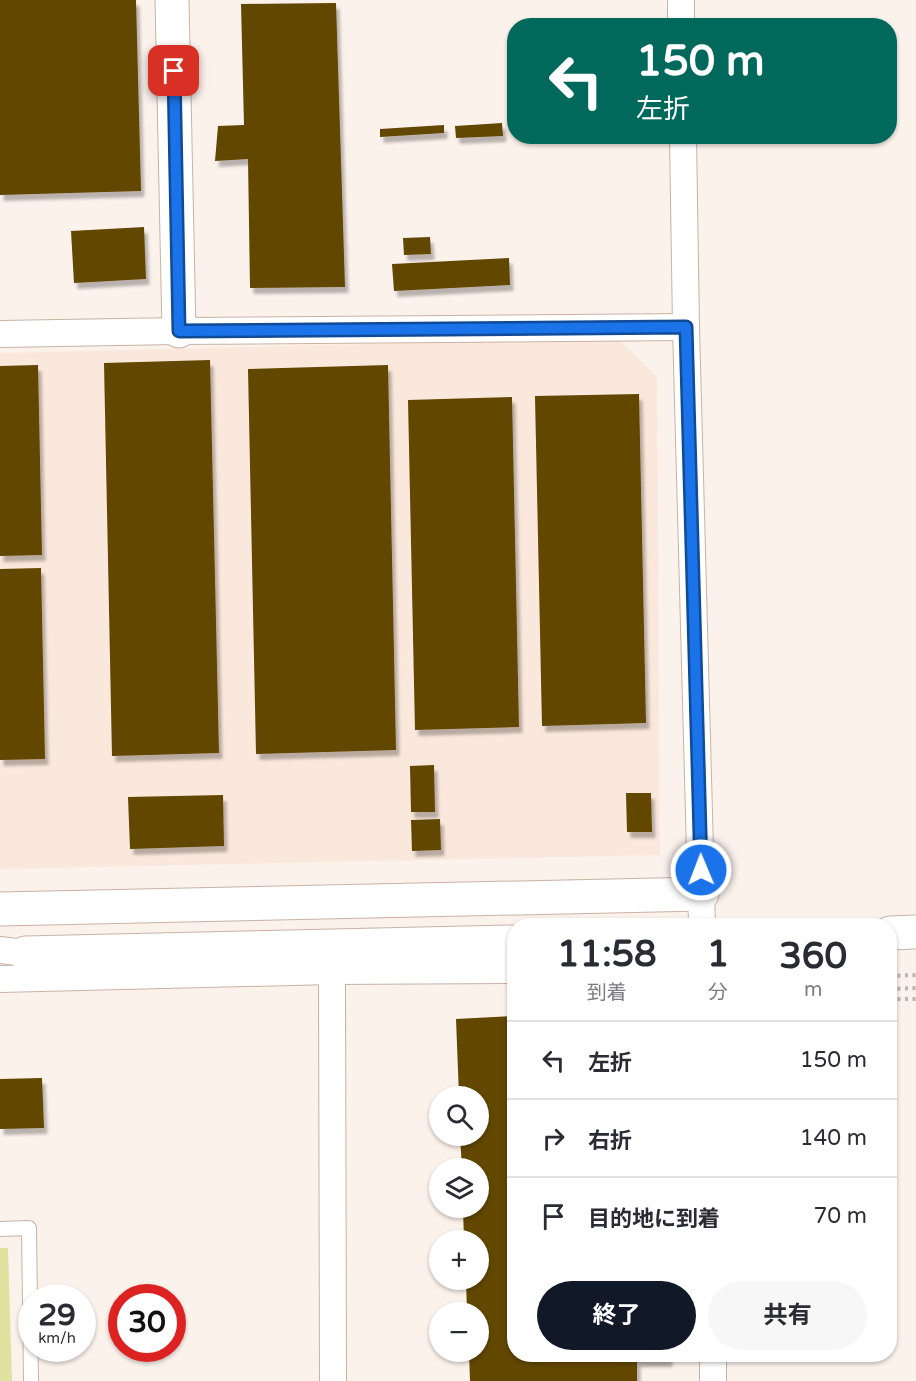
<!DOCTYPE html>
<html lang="ja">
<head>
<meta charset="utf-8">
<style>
  :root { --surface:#fff; --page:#f7f7f7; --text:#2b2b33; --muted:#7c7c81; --line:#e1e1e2; --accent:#111827 }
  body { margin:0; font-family:"Varela Round","Noto Sans JP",sans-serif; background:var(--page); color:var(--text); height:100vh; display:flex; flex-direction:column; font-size:22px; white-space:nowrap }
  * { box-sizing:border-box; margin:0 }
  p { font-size:20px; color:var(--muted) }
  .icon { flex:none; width:33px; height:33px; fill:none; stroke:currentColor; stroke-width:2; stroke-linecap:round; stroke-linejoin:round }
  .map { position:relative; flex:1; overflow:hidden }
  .panel { position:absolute; left:507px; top:918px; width:390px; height:444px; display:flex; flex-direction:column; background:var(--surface); border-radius:24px; box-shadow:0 2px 4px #0004 }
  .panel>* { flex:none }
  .hud { position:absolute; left:507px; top:18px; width:390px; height:126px; border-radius:24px; box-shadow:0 2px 4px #0004; background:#00695c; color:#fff; overflow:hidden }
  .fabs { position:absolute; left:429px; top:1086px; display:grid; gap:12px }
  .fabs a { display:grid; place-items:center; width:60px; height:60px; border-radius:50%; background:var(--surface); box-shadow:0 2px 4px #0004; font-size:30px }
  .speed { position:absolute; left:18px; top:1284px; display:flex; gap:12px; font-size:30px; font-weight:700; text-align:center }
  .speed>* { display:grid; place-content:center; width:78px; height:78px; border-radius:50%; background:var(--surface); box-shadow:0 2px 4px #0004; line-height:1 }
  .speed small { font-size:15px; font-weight:400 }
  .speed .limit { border:9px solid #d22; background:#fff; color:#111 }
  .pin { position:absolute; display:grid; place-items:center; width:51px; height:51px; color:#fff; margin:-26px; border-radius:12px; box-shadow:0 3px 9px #0006 }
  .me { position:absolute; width:66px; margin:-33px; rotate:359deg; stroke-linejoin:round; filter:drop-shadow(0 0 4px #0008) }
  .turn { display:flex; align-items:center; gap:21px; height:126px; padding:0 30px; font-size:27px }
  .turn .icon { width:78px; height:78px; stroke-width:2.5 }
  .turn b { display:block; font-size:42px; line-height:51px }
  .eta { display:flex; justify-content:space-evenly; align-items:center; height:102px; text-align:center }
  .eta b { font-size:36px; font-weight:700; line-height:42px }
  .cta { display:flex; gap:12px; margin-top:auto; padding:12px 30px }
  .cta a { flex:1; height:69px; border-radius:36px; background:var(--accent); color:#fff; font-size:24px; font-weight:700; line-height:69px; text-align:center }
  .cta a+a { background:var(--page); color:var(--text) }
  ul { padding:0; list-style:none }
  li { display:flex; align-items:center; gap:18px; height:78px; padding:0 30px; border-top:2px solid var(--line) }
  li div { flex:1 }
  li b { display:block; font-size:22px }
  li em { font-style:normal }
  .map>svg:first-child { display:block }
  .built { fill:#fbe8dc }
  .water { fill:#e1e2a0 }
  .building { fill:#624602; filter:url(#shadow) }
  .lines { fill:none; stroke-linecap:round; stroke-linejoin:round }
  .lane-casing { stroke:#c9b2a4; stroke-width:16 }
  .street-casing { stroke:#c9b2a4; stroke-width:28 }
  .secondary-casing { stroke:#c9b2a4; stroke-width:35 }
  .path { stroke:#bdb4ae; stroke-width:4; stroke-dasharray:3 4.5; stroke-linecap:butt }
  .lane { stroke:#fff; stroke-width:14 }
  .street { stroke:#fff; stroke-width:26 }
  .secondary { stroke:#fff; stroke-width:33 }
  .route-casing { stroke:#114b97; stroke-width:15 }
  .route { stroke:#1a73e8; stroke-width:10 }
</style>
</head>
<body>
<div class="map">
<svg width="916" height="1381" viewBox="0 0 916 1381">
  <defs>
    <filter id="shadow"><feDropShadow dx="3.5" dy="6" stdDeviation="1.5" flood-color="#0004"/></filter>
  </defs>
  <rect width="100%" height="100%" fill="#fcf2ec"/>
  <path class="built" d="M 617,338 L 657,377 L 660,855 L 0,869 L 0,353 Z"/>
  <path class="water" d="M 0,1248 L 8,1248 L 12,1381 L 0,1381 Z"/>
  <g class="building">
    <path d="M 0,0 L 136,0 L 141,191 L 0,195 Z"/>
    <path d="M 336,3 L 345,287 L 250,288 L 248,159 L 215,161 L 218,126 L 244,125 L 241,4 Z"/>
    <path d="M 502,123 L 503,136 L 456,138 L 455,126 Z"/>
    <path d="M 444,125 L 444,133 L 380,137 L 380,129 Z"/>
    <path d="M 144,227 L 146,279 L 74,283 L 71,231 Z"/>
    <path d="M 430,237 L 431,254 L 404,255 L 403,238 Z"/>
    <path d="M 509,258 L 510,285 L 394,291 L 392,264 Z"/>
    <path d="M 210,360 L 219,753 L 112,756 L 104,363 Z"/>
    <path d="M 38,365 L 42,555 L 0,556 L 0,366 Z"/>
    <path d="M 388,365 L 396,750 L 256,754 L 248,369 Z"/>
    <path d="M 639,394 L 646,723 L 542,726 L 535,396 Z"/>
    <path d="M 512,397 L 519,727 L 415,730 L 408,400 Z"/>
    <path d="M 41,568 L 45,759 L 0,760 L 0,569 Z"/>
    <path d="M 434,765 L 435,812 L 411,812 L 410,766 Z"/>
    <path d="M 626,793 L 651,793 L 652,832 L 627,832 Z"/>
    <path d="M 223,795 L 224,846 L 130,849 L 128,797 Z"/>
    <path d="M 440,819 L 441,850 L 412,851 L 411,820 Z"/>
    <path d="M 514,1016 L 514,1354 L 669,1354 L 669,1361 L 637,1361 L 637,1381 L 470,1381 L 469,1352 L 478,1352 L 478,1312 L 467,1312 L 466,1280 L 478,1280 L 478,1240 L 464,1240 L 463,1208 L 478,1208 L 478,1168 L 462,1168 L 460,1136 L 478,1136 L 478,1096 L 459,1096 L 456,1019 Z"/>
    <path d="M 42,1078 L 44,1128 L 0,1129 L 0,1079 Z"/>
  </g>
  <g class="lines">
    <defs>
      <path id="lane" d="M 0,1229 L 29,1228 L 31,1381"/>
      <g id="street">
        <path d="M 681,0 L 681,26"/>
        <path d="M 683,136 L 686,327 L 702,926"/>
        <path d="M 0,334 L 179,331 L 686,327"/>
        <path d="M 0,950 L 25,953"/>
        <path d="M 332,971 L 333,1381"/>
        <path d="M 0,979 L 332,971 L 514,970"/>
        <path d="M 713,1354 L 713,1381"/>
      </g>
      <g id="secondary">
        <path d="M 172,0 L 179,331"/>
        <path d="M 0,909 L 702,894"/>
        <path d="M 890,933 L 916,932"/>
        <path d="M 25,953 L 514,942"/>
      </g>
    </defs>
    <use href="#lane" class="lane-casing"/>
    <use href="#street" class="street-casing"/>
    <use href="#secondary" class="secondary-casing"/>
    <g class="path">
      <path d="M 890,976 L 916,975"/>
      <path d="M 890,989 L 916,988"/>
      <path d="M 890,999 L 916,999"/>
    </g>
    <use href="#lane" class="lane"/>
    <use href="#street" class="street"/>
    <use href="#secondary" class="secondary"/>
  </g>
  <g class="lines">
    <defs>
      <path id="route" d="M 174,71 L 179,331 L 686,327 L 701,870"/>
    </defs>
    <use href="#route" class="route-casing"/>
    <use href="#route" class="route"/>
  </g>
</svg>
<div class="fabs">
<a><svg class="icon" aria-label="search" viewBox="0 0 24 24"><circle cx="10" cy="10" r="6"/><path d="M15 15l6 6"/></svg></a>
<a><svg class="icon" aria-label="layers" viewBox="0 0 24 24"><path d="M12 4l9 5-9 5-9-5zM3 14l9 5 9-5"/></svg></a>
<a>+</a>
<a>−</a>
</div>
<div class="speed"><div>29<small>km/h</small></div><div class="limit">30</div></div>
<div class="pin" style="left:174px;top:71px;background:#d93025"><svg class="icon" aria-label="arrive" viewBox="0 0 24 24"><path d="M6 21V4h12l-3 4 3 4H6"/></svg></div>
<svg class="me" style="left:701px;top:870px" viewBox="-20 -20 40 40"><circle r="17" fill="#1a73e8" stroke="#fff" stroke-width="3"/><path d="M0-11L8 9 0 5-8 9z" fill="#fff"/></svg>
<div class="hud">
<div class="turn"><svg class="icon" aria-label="left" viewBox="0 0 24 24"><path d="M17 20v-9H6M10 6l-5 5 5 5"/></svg><div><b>150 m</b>左折</div></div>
</div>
<section class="panel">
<div class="eta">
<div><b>11:58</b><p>到着</p></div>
<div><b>1</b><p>分</p></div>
<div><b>360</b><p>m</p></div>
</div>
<ul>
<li><svg class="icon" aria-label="left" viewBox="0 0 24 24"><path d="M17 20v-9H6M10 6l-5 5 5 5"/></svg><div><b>左折</b></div><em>150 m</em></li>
<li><svg class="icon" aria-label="right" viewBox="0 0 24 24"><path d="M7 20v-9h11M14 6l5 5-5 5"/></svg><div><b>右折</b></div><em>140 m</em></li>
<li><svg class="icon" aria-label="arrive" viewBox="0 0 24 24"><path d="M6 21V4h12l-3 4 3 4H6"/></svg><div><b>目的地に到着</b></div><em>70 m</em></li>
</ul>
<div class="cta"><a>終了</a><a>共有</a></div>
</section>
</div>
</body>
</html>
